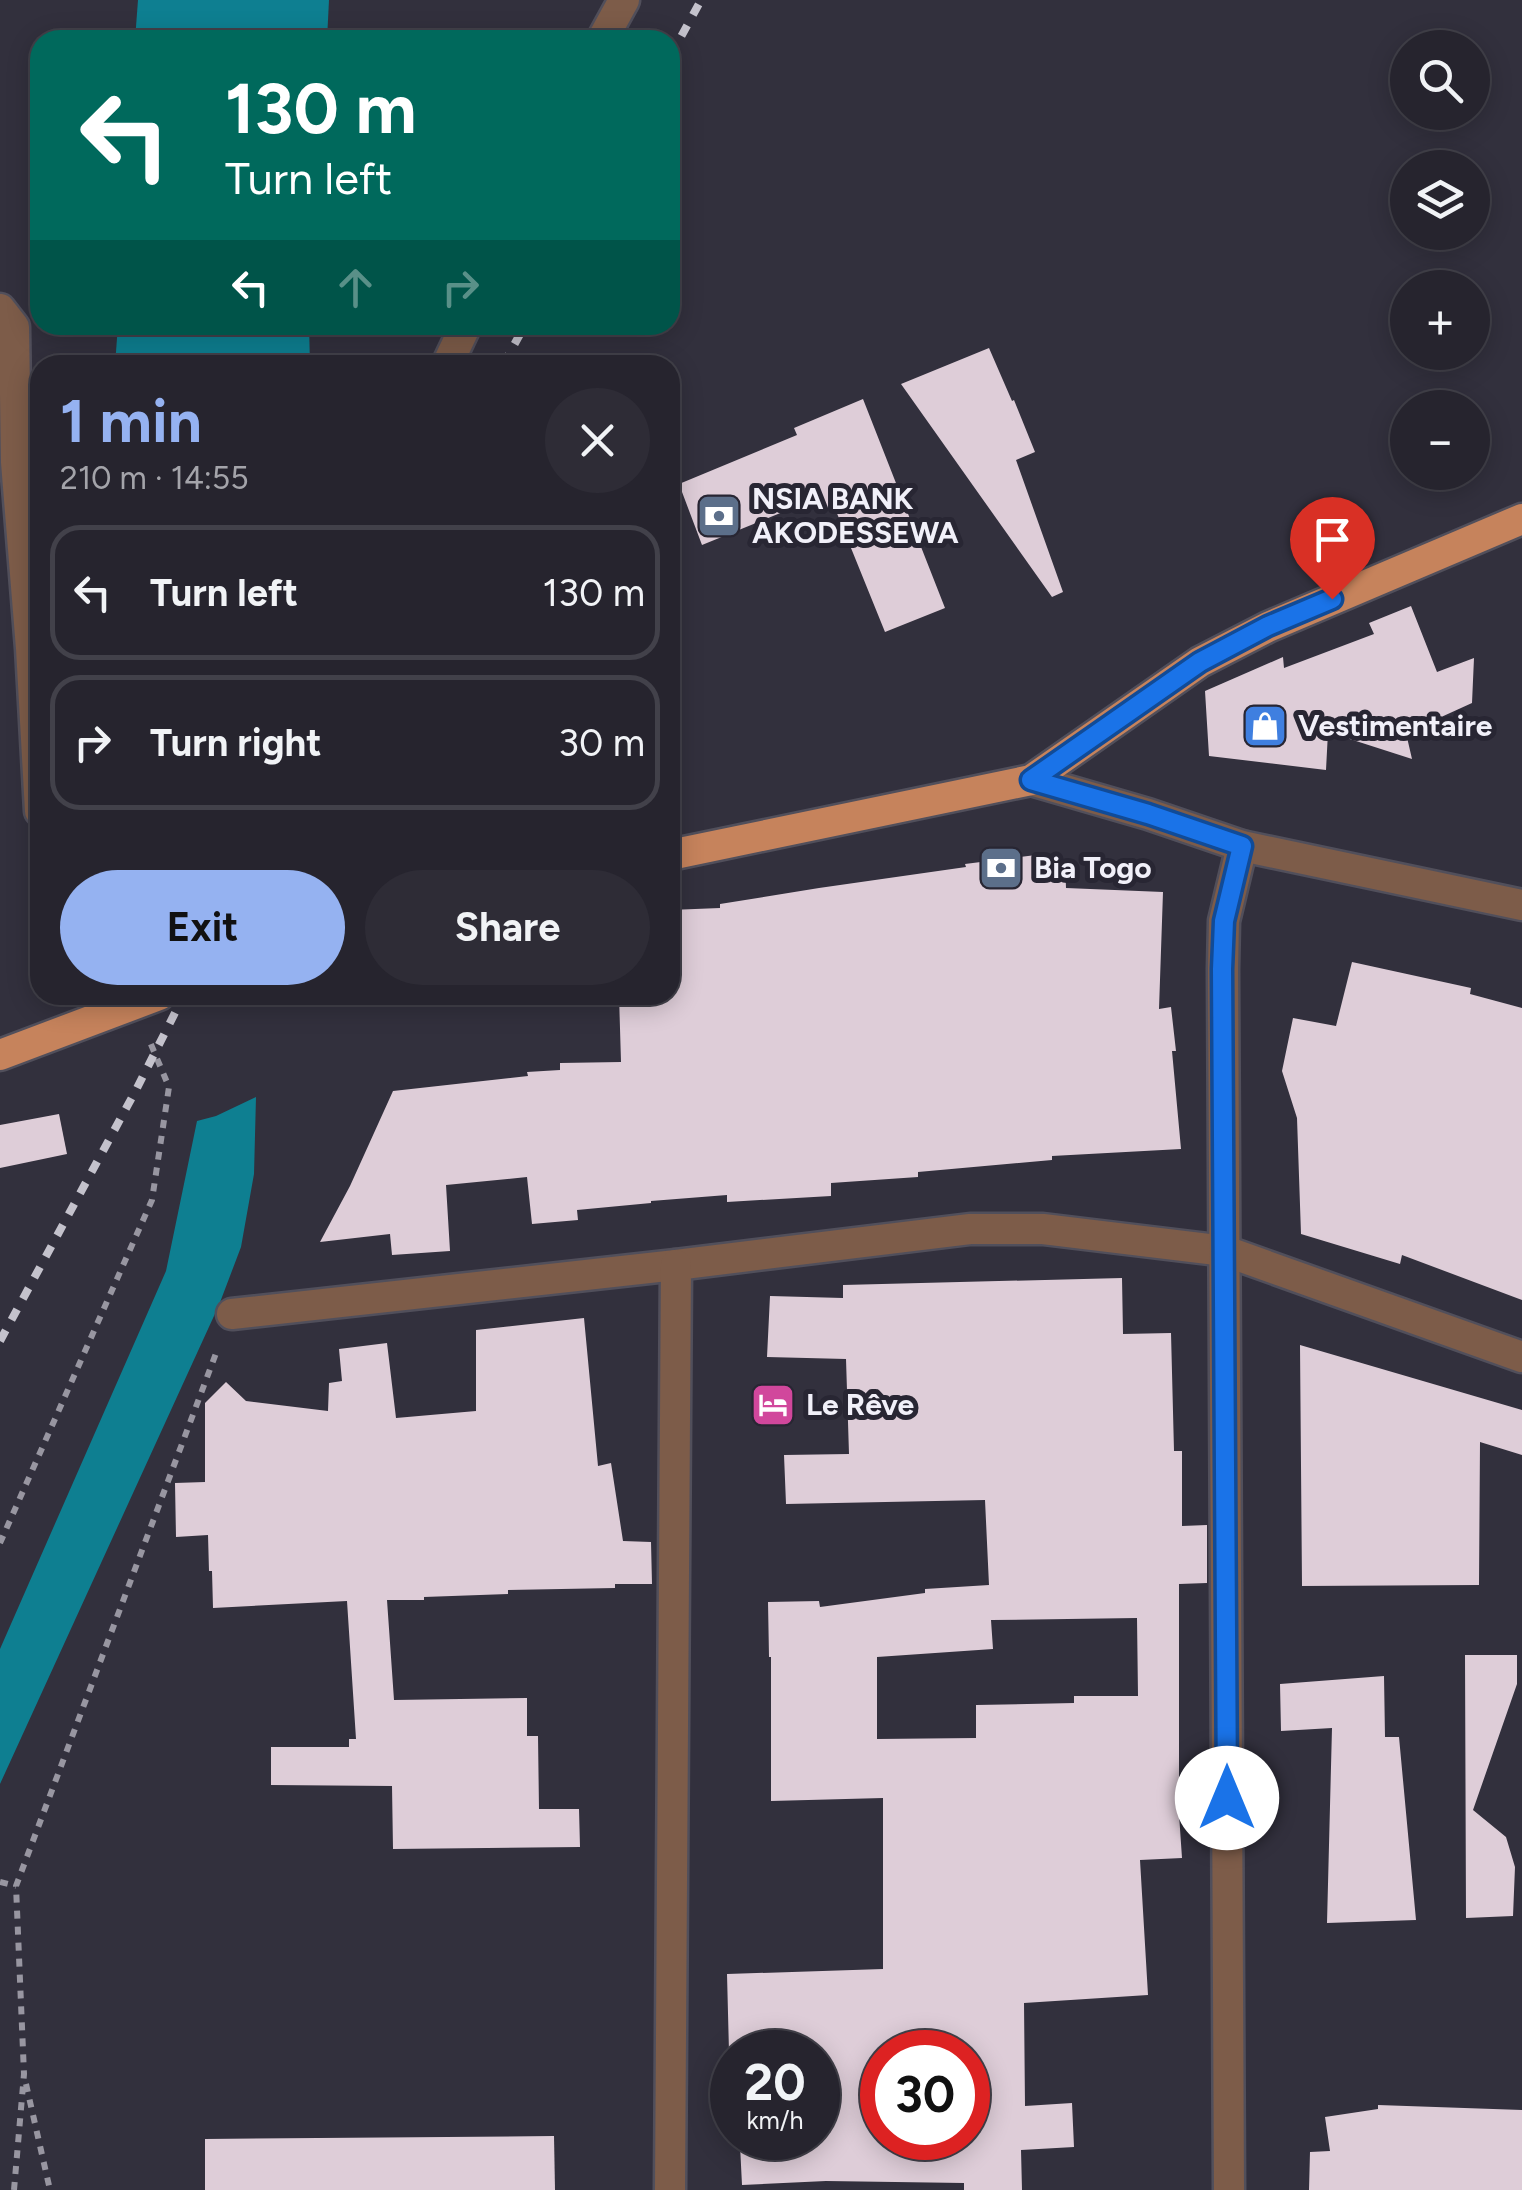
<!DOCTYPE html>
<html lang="en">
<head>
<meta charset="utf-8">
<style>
  :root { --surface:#26242e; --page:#2e2c36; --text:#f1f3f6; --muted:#a4a4aa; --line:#42414a; --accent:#95b2f1 }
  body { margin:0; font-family:Figtree,sans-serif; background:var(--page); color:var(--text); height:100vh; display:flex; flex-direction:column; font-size:38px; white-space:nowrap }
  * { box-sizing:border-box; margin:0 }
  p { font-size:32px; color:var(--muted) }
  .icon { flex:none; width:55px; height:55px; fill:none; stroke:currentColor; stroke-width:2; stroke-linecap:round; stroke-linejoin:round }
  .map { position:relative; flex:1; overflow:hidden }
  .sheet { position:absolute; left:30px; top:355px; width:650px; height:650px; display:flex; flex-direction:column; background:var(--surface); border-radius:30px; box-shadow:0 5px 25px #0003,0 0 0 2px var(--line) }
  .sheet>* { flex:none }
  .hud { position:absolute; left:30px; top:30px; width:650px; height:305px; border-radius:30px; box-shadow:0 5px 25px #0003,0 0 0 2px var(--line); background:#00695c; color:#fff; overflow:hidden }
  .tools { position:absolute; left:1390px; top:30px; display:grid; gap:20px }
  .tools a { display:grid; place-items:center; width:100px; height:100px; border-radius:50%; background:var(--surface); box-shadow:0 5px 25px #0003,0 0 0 2px var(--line); font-size:50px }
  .speed { position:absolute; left:710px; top:2030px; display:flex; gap:20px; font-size:50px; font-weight:700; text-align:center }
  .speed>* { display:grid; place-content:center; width:130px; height:130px; border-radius:50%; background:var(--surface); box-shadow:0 5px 25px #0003,0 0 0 2px var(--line); line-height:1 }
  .speed small { font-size:25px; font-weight:400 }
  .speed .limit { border:15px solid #d22; background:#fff; color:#111 }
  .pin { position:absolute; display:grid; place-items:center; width:85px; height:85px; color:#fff; margin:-102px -42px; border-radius:50% 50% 50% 0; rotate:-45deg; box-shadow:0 0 10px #0007 }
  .pin .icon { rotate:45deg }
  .me { position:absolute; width:110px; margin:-55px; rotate:0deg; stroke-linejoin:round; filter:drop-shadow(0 0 8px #0008) }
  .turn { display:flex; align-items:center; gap:35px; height:210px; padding:0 30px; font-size:45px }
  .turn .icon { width:130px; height:130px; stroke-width:2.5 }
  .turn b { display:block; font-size:70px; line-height:85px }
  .lanes { display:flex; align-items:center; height:95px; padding:0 30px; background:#0003; justify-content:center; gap:50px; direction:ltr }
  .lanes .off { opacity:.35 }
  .round { display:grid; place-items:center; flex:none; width:105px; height:105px; border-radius:52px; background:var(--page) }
  .summary { display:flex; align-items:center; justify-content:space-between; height:170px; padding:0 30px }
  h1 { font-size:60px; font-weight:700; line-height:75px; color:var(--accent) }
  .primary-button { display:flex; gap:20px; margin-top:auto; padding:20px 30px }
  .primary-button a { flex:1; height:115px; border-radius:60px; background:var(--accent); color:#111; font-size:40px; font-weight:700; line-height:115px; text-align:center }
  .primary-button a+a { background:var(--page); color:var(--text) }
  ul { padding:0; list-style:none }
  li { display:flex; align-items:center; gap:30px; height:135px; margin:0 20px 15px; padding:0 10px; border:5px solid var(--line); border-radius:30px }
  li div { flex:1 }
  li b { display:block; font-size:38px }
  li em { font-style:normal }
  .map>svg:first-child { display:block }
  .water { fill:#0e7f91 }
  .building { fill:#decdd8; fill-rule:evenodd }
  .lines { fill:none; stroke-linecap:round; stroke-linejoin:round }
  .minor-casing { stroke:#514f5b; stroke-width:35 }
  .major-casing { stroke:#514f5b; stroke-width:35 }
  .path { stroke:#9896a1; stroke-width:6; stroke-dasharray:8 8; stroke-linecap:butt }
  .minor { stroke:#7d5c49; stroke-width:30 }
  .major { stroke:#c6835c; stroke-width:30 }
  .rail { stroke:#c4c2cc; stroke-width:8; stroke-dasharray:12 12; stroke-linecap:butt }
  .route-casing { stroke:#114b97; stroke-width:25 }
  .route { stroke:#1a73e8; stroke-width:18 }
  .labels { text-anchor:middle; stroke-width:10; stroke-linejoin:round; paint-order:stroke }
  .poi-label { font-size:30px; font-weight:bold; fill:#f1f0f9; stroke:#282633; text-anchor:start }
</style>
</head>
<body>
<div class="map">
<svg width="1522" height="2190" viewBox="0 0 1522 2190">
  <rect width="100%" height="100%" fill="#32303d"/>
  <g class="water">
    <path d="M 138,0 L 329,0 L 327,40 L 135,40 Z"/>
    <path d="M 118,325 L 309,325 L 310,365 L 115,365 Z"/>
    <path d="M 256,1097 L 254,1174 L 241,1247 L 219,1305 L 0,1784 L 0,1649 L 166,1271 L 197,1121 L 216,1116 Z"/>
  </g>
  <g class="building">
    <path d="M 989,348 L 1012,401 L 1014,400 L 1035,452 L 1016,460 L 1063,592 L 1052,597 L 901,384 Z"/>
    <path d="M 863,399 L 945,608 L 885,632 L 834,506 L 827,509 L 822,496 L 702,545 L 679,484 L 797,435 L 794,428 Z"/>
    <path d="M 1411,606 L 1437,672 L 1474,658 L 1472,703 L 1406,733 L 1412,759 L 1328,732 L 1326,770 L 1209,756 L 1205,691 L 1283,657 L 1284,668 L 1374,634 L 1369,623 Z"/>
    <path d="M 1044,854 L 1065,861 L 1066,888 L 1163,892 L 1159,1009 L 1171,1007 L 1176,1051 L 1172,1051 L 1181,1149 L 1052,1156 L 1052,1160 L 918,1172 L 918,1177 L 831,1183 L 831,1196 L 727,1202 L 727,1195 L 651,1201 L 651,1203 L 577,1210 L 578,1220 L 532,1224 L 527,1177 L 446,1185 L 450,1251 L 392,1255 L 390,1234 L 320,1242 L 350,1186 L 393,1091 L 528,1076 L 527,1072 L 560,1070 L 560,1063 L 621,1062 L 619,995 L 670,995 L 670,910 L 720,908 L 720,904 L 819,888 L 966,867 L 965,864 Z"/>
    <path d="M 1352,962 L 1471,988 L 1470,994 L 1522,1008 L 1522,1300 L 1402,1255 L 1400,1264 L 1301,1234 L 1297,1118 L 1282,1071 L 1293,1018 L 1336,1026 Z"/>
    <path d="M 59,1114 L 67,1154 L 0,1168 L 0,1125 Z"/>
    <path d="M 1122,1278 L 1123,1334 L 1171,1333 L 1174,1451 L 1182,1451 L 1182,1526 L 1207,1525 L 1207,1583 L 1179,1584 L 1179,1814 L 1182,1858 L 1140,1860 L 1148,1995 L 1024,2003 L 1025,2106 L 1072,2103 L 1074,2147 L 1021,2150 L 1022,2190 L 964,2190 L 964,2183 L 826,2181 L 742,2185 L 740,2145 L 818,2142 L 818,2052 L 729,2052 L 727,1974 L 883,1969 L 883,1798 L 771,1801 L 771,1657 L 769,1657 L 768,1602 L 819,1601 L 820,1607 L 925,1593 L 925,1589 L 989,1585 L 985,1500 L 786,1504 L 784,1455 L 849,1454 L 846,1359 L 767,1357 L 770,1296 L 843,1298 L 843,1285 ZM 1137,1618 L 1138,1696 L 1074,1696 L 1074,1703 L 976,1705 L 976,1738 L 877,1739 L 877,1657 L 993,1649 L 991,1620 ZM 882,2052 L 968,2052 L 968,2138 L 882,2138 Z"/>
    <path d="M 584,1318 L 598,1466 L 611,1463 L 623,1541 L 651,1542 L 652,1584 L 615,1584 L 615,1588 L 508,1590 L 508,1594 L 424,1597 L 424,1600 L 387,1600 L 394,1700 L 527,1698 L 527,1736 L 538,1736 L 539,1809 L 579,1809 L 580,1847 L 393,1849 L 392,1786 L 271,1785 L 271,1747 L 349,1747 L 349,1739 L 356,1739 L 347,1601 L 213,1608 L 212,1571 L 209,1571 L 208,1535 L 176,1537 L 175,1483 L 205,1482 L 205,1403 L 226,1382 L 246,1401 L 328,1411 L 329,1383 L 342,1381 L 339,1349 L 387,1343 L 396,1418 L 476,1411 L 476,1330 Z"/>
    <path d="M 1300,1345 L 1522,1410 L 1522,1455 L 1480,1442 L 1479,1585 L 1302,1586 Z"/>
    <path d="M 1465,1655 L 1517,1655 L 1517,1684 L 1473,1810 L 1506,1837 L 1515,1867 L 1513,1916 L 1466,1918 Z"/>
    <path d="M 1384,1676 L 1385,1737 L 1399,1737 L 1416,1920 L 1327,1923 L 1332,1728 L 1281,1731 L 1280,1684 Z"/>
    <path d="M 1378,2105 L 1522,2110 L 1522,2190 L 1309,2190 L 1310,2152 L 1330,2151 L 1325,2117 L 1378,2109 Z"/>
    <path d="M 554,2136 L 555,2190 L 205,2190 L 205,2139 Z"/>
  </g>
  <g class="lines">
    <defs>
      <g id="minor">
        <path d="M 602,40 L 624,0"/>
        <path d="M 0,309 L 14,327 L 16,462 L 31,648 L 40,811"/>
        <path d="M 447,365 L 466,325"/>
        <path d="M 1031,780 L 1148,814 L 1242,846 L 1522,905"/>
        <path d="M 232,1314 L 676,1265 L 970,1229 L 1043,1229 L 1225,1251 L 1522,1357"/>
        <path d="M 670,2190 L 676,1265"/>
        <path d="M 1229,2190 L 1223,969 L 1224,921 L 1242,846"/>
      </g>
      <g id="major">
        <path d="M 670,855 L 1031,780 L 1200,662 L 1268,627 L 1522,519"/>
        <path d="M 0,1055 L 159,995"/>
      </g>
    </defs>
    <use href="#minor" class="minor-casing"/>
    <use href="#major" class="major-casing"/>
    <g class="path">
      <path d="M 0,1543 L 152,1200 L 169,1087 L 150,1042"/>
      <path d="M 0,1882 L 16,1886"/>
      <path d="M 26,2084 L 50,2190"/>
      <path d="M 14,2190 L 24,2074 L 16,1886 L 218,1348"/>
    </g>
    <use href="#minor" class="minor"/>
    <use href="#major" class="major"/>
    <g class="rail">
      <path d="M 670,57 L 701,0"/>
      <path d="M 503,365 L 525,325"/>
      <path d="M 0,1341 L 136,1090 L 184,995"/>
    </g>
  </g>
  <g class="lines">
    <defs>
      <path id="route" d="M 1227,1798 L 1222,969 L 1224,921 L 1242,846 L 1148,814 L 1031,780 L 1200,662 L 1268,626 L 1332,599"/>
    </defs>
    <use href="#route" class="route-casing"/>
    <use href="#route" class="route"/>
  </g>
  <defs>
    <symbol id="bank-square" viewBox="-11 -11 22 22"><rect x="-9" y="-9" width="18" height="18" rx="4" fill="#5c6f8a" stroke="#282633"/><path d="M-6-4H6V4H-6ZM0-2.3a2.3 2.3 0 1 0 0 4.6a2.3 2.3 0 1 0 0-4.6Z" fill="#fff"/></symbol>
    <symbol id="shop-square" viewBox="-11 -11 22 22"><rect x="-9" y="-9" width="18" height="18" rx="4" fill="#3f7fe0" stroke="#282633"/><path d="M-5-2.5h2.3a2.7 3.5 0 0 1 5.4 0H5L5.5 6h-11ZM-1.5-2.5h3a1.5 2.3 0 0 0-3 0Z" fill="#fff"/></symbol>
    <symbol id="hotel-square" viewBox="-11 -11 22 22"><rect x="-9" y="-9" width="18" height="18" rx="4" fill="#d1479c" stroke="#282633"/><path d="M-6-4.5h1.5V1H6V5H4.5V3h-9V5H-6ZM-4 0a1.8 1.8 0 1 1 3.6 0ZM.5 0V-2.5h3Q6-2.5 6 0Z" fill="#fff"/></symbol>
  </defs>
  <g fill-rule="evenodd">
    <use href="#bank-square" x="694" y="491" width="50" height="50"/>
    <use href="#shop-square" x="1240" y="701" width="50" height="50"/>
    <use href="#bank-square" x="976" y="843" width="50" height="50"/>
    <use href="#hotel-square" x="748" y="1380" width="50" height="50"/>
  </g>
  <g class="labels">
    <g class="poi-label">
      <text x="752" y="509">NSIA BANK<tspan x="752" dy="34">AKODESSEWA</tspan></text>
      <text x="1298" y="736">Vestimentaire</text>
      <text x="1034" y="878">Bia Togo</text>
      <text x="806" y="1415">Le Rêve</text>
    </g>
  </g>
</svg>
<div class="tools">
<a><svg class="icon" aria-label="search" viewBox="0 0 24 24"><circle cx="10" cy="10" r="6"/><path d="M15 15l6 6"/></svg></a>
<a><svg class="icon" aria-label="layers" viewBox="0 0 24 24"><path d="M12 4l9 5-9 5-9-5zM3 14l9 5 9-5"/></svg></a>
<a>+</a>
<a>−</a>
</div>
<div class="speed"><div>20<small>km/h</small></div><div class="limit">30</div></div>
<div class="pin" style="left:1332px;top:599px;background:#d93025"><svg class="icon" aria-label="arrive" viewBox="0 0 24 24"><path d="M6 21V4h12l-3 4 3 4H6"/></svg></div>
<svg class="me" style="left:1227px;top:1798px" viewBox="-20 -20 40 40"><circle r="19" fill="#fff"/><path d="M0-13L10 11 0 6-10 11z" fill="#1a73e8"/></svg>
<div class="hud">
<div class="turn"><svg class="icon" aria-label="left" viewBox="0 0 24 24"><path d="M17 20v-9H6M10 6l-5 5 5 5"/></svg><div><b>130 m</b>Turn left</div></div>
<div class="lanes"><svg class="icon" aria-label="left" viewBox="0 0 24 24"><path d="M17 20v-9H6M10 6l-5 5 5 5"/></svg><svg class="icon off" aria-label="ahead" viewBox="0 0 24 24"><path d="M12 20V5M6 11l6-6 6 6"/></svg><svg class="icon off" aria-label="right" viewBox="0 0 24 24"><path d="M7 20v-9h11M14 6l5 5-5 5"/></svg></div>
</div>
<section class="sheet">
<div class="summary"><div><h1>1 min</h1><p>210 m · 14:55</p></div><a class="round"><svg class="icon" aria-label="close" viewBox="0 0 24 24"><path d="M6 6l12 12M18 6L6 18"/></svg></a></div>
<ul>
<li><svg class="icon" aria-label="left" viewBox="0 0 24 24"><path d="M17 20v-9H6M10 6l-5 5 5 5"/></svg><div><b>Turn left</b></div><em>130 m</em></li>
<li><svg class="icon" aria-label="right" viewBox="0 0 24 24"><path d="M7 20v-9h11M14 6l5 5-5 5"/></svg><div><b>Turn right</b></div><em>30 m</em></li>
</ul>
<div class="primary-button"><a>Exit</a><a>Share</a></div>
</section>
</div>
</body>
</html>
